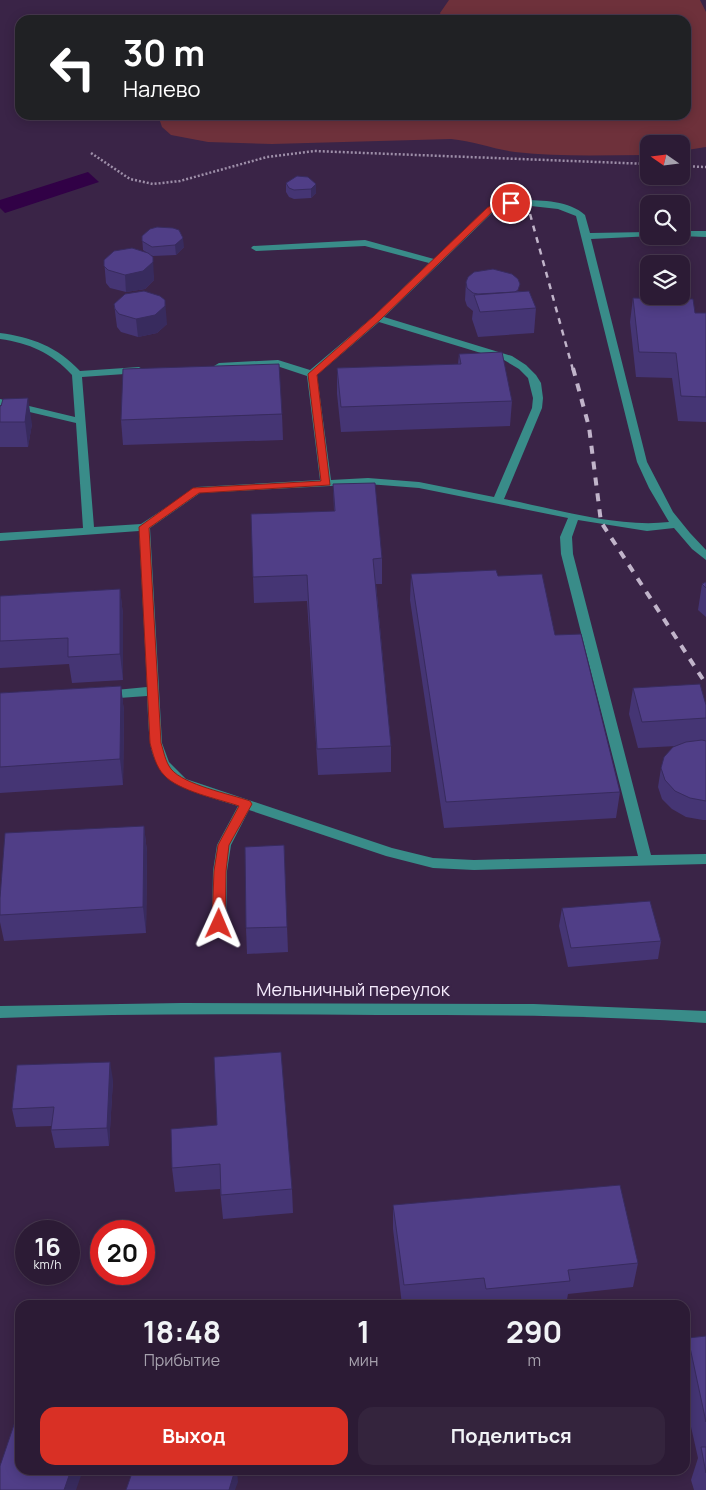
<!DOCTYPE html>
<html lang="ru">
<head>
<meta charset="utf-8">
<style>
  :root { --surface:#2c1b35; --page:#34243d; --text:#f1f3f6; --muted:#a6a1ad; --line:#483950; --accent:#d93025 }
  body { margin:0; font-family:Manrope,sans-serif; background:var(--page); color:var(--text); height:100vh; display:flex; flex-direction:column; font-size:19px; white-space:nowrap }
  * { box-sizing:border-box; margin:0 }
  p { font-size:16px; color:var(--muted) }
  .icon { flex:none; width:28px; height:28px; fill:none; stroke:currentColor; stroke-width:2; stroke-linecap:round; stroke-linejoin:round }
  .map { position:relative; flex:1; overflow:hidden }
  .sheet { position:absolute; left:15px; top:1300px; width:675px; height:175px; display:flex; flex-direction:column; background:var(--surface); border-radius:15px; box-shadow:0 2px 12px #0003,0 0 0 1px var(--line) }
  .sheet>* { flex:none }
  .guide { position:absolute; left:15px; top:15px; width:676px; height:105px; border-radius:15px; box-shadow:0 2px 12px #0003,0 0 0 1px var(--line); background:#202124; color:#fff; overflow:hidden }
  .needle { width:32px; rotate:284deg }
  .controls { position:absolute; left:640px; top:135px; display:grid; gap:10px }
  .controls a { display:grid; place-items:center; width:50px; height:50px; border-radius:10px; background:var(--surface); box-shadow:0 2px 12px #0003,0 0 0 1px var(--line); font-size:25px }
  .speed { position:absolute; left:15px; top:1220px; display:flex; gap:10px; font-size:25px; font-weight:700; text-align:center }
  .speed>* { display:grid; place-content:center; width:65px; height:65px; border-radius:50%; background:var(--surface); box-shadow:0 2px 12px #0003,0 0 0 1px var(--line); line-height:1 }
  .speed small { font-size:12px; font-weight:400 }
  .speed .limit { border:8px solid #d22; background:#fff; color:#111 }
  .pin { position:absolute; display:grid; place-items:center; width:42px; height:42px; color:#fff; margin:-21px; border:2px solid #fff; border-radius:50%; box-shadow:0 1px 5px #0007 }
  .me { position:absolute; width:55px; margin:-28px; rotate:1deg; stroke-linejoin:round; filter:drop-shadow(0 0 4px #0008) }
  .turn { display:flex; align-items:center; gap:18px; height:105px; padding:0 25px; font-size:22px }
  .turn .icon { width:65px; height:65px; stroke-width:2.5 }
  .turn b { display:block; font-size:35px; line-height:42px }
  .eta { display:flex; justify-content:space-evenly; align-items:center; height:85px; text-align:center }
  .eta b { font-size:30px; font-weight:700; line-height:35px }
  .action { display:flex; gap:10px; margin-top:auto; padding:10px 25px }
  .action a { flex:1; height:58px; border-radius:15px; background:var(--accent); color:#fff; font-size:20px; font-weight:700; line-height:58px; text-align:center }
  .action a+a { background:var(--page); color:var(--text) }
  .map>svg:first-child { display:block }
  .green { fill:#6e313b }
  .water { fill:#310146 }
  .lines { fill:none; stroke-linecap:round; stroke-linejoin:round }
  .path { stroke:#9e8fa9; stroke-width:2.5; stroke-dasharray:2 2; stroke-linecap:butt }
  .minor { fill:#398c89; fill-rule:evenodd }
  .rail-far1 { stroke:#c1b4ca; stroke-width:2.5; stroke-dasharray:6 6; stroke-linecap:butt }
  .rail { stroke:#c1b4ca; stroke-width:4; stroke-dasharray:8 8; stroke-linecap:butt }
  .wall { fill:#453574 }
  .shaded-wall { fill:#382b5e }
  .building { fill:#503e87; stroke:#382b5e }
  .route { fill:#d93025; stroke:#8d1f18 }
  .labels { text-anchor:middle; stroke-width:4; stroke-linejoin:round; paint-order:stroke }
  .street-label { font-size:18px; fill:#f4eafc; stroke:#3a2447 }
</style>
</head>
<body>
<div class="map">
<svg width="706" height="1490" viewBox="0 0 706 1490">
  <rect width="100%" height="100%" fill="#3a2447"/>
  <path class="green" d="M 449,0 L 700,0 L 706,12 L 706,147 L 681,151 L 681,144 L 649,144 L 649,155 C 604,155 559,157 515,152 C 493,149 473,141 451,139 L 272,144 L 208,142 L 171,135 L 162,127 L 158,115 L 686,115 L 686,20 L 443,20 L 440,13 Z"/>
  <path class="water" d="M 88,172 L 99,182 L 5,213 L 0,208 L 0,200 Z"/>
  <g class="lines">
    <g class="path">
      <path d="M 91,153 L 130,179 L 153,184 L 180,181 L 267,157 L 314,151 L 649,164"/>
      <path d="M 681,166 L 706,167"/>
    </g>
    <g class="minor">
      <path d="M 522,200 C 542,200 570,201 585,215 L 590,233 L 649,232 L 649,236 L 653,236 L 591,239 L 647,462 L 673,512 L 690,533 L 706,550 L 706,560 L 692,549 L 674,528 L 647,531 L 578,520 L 572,537 L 573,554 L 651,855 L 706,854 L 706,864 L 474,870 L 433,868 L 386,856 L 249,810 L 231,845 L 227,871 L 226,924 L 224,928 L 214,928 L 212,924 L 213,871 L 217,845 L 238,806 C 202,794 156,788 150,742 C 148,727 148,711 147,696 L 105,699 L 99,695 L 105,691 L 147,687 L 139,531 L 0,541 L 0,533 L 83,528 L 76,423 L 0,405 L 0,399 L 75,417 L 72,375 C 52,353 29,343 0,339 L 0,333 C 31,337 58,347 80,371 L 139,367 L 144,370 L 139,373 L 82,377 L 94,527 L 141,524 L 197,487 L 320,480 L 307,376 L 277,366 L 219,369 L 214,366 L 219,363 L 278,360 L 310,370 L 374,316 L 429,263 L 365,246 L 256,251 L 251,248 L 253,246 L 365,240 L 434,259 L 487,208 L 499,203 ZM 522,205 L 558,209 L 576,216 L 637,462 L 649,488 L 669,522 C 618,528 556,509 504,499 L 542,408 L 543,398 L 541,383 L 536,375 L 526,365 L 512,356 L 384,317 L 493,212 L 502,208 ZM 379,322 L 504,360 L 519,369 L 528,378 L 533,398 L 532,408 L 494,497 L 419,482 L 368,478 L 331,480 L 317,375 ZM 368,484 L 419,488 L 568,518 L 560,537 L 561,554 L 638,856 L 474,860 L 433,858 L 392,848 L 186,779 L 169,762 L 162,743 L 150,528 L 200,493 Z"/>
      <path d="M 681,231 L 706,231 L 706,237 L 679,236 L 681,236 Z"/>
      <path d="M 182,1003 L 534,1004 L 706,1011 L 706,1023 C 597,1015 487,1015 378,1015 C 252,1014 126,1013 0,1018 L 0,1006 Z"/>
    </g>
    <path class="rail-far1" d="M 530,214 L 573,370"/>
    <path class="rail" d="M 573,368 L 589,427 L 601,522 L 706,684"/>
  </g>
  <g class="wall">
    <path d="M 286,183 L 316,184 L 316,193 L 311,198 L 294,199 L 289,197 L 286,192 Z"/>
    <path d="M 142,236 L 184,247 L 176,255 L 153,256 L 151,255 L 154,280 L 145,289 L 126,292 L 110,288 L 106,283 L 104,260 L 146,252 L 143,250 Z"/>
    <path d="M 466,282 L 519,291 L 536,308 L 534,333 L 478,337 L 472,319 L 473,311 L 467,306 L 465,300 Z"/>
    <path d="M 633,298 L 695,313 L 706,313 L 706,422 L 678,421 L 672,378 L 636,377 L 630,322 Z"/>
    <path d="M 114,304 L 167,324 L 157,333 L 138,337 L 121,332 L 117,327 Z"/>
    <path d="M 459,354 L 512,401 L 510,426 L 341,432 L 337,394 L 337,368 L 458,364 Z"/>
    <path d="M 0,406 L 32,424 L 28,447 L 0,447 Z"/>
    <path d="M 282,414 L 283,440 L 123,445 L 121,420 Z"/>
    <path d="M 333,484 L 382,558 L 382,584 L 376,584 L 391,746 L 391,772 L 318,775 L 307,601 L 254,603 L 253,577 L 334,511 Z"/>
    <path d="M 411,574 L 498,576 L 555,635 L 620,792 L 616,818 L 444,828 L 410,600 Z"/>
    <path d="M 706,582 L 706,617 L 698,610 L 702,584 Z"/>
    <path d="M 120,589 L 123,615 L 123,680 L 72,683 L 69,664 L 0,668 L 0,596 Z"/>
    <path d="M 121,686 L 124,712 L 123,785 L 0,793 L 0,693 Z"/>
    <path d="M 633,688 L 706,705 L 706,820 L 703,820 L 686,817 L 672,809 L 662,799 L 658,787 L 661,768 L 677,746 L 638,748 L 629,714 Z"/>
    <path d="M 144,826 L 147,852 L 146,933 L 4,941 L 0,922 L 0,898 Z"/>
    <path d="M 284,845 L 288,952 L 247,954 L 246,928 Z"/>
    <path d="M 562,908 L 661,941 L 658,959 L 568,967 L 559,926 Z"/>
    <path d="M 113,1080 L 109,1146 L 55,1148 L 51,1130 L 52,1126 L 16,1127 L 12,1109 Z"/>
    <path d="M 217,1125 L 292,1189 L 293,1213 L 223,1219 L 220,1189 L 175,1192 L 172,1168 Z"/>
    <path d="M 393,1205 L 638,1263 L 633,1287 L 568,1294 L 566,1305 L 483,1305 L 482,1301 L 442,1305 L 402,1305 L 393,1229 Z"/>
    <path d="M 706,1336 L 706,1490 L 694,1490 L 691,1480 L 698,1458 L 685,1400 L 685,1348 L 688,1338 Z"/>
  </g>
  <g class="shaded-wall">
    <path d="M 316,184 L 316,193 L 311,198 L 311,189 Z"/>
    <path d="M 183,238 L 184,247 L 176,255 L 175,245 Z"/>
    <path d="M 153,257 L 154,280 L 145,289 L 126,292 L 125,275 Z"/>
    <path d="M 165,300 L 167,324 L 157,333 L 138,337 L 136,319 Z"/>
    <path d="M 28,398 L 32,424 L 28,447 L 25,422 Z"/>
    <path d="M 120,589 L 123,615 L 123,680 L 120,654 Z"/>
    <path d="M 121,686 L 124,712 L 123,785 L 120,759 Z"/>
    <path d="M 144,826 L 147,852 L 146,933 L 143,907 Z"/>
    <path d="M 110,1062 L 113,1080 L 109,1146 L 107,1128 Z"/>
    <path d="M 71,1470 L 83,1470 L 76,1490 L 64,1490 Z"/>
    <path d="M 235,1470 L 237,1470 L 238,1482 L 235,1490 L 229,1490 Z"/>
  </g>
  <g class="building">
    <path d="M 297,176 L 308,177 L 316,184 L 311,189 L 294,190 L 289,188 L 286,183 Z"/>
    <path d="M 157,227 L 173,228 L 179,230 L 183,238 L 175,245 L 152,247 L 142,241 L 142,236 L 150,229 Z"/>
    <path d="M 132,248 L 148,253 L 153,257 L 153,262 L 143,271 L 125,275 L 108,270 L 104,266 L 104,260 L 114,251 Z"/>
    <path d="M 493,269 L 512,274 L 518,279 L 520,284 L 518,290 L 515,292 L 478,294 L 473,293 L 467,288 L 466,282 L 468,277 L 474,272 Z"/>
    <path d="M 144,291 L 160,296 L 165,300 L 165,306 L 155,315 L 136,319 L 119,314 L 115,309 L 114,304 L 125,294 Z"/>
    <path d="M 529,291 L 536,308 L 480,312 L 474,295 Z"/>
    <path d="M 633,298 L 693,299 L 695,313 L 706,313 L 706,397 L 681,396 L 676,353 L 639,352 Z"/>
    <path d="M 502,352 L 512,401 L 341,407 L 337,368 L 461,364 L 459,354 Z"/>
    <path d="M 279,364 L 282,414 L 121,420 L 123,369 Z"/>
    <path d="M 28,398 L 25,422 L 0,422 L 0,406 L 1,406 L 3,399 Z"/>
    <path d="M 375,483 L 382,558 L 373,559 L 391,746 L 317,749 L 307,575 L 253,577 L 251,514 L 335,511 L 333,484 Z"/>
    <path d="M 496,570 L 498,576 L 542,574 L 555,635 L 581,634 L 620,792 L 446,802 L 411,574 Z"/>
    <path d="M 706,582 L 706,588 L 702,584 Z"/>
    <path d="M 120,589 L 120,654 L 68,657 L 68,638 L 0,641 L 0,596 Z"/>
    <path d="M 700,684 L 706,705 L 706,718 L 642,722 L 633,688 Z"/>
    <path d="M 121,686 L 120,759 L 0,767 L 0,693 Z"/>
    <path d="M 702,740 L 706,741 L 706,801 L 690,798 L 675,791 L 665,780 L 661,768 L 664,757 L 673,747 L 686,742 Z"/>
    <path d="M 144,826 L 143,907 L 0,915 L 0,898 L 5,833 Z"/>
    <path d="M 284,845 L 287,927 L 246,928 L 245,847 Z"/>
    <path d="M 650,901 L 661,941 L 571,948 L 562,908 Z"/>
    <path d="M 281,1052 L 292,1189 L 221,1195 L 220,1164 L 172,1168 L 171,1129 L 217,1125 L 214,1057 Z"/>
    <path d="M 110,1062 L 107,1128 L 51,1130 L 54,1107 L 12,1109 L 17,1065 Z"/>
    <path d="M 620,1185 L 638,1263 L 568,1270 L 570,1281 L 486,1289 L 484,1278 L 404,1285 L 393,1205 Z"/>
    <path d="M 706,1336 L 706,1422 L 688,1338 Z"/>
    <path d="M 20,1407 L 20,1470 L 71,1470 L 64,1490 L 0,1490 L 0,1466 Z"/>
    <path d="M 701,1447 L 706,1447 L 706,1473 Z"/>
    <path d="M 133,1470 L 235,1470 L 229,1490 L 126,1490 Z"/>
  </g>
  <path class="route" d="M 511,201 L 514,202 L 514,205 L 500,207 L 493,211 L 380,320 L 317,375 L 330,485 L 199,493 L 149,528 L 161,743 C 164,752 165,761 171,769 C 184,785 230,794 250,801 L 252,804 L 229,845 L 226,871 L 225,924 L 219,929 L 214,927 L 212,924 L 214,871 L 218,845 L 239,806 C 219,799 178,791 164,775 C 156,767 153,754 150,743 L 139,527 L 193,488 L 321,481 L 308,374 L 374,316 L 487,208 L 495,203 Z"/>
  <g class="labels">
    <g class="street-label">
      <text x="353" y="996">Мельничный переулок</text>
    </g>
  </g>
</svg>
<div class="controls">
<a><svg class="needle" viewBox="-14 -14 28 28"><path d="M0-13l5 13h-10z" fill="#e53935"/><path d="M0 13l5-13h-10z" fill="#a6a1ad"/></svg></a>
<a><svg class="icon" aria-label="search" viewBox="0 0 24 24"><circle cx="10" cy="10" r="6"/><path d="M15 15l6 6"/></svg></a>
<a><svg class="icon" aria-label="layers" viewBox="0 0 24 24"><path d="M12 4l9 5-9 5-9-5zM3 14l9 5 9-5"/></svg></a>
</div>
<div class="speed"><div>16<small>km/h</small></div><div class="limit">20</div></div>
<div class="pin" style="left:511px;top:203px;background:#d93025"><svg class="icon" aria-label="arrive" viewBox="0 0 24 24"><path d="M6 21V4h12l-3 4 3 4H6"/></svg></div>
<svg class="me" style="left:219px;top:924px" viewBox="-20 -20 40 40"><path d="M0-17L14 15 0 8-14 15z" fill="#d93025" stroke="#fff" stroke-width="4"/></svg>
<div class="guide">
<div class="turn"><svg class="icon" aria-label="left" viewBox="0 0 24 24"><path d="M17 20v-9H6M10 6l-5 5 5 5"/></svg><div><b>30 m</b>Налево</div></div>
</div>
<section class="sheet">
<div class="eta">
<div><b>18:48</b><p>Прибытие</p></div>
<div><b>1</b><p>мин</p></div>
<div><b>290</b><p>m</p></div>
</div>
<div class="action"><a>Выход</a><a>Поделиться</a></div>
</section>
</div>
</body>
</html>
